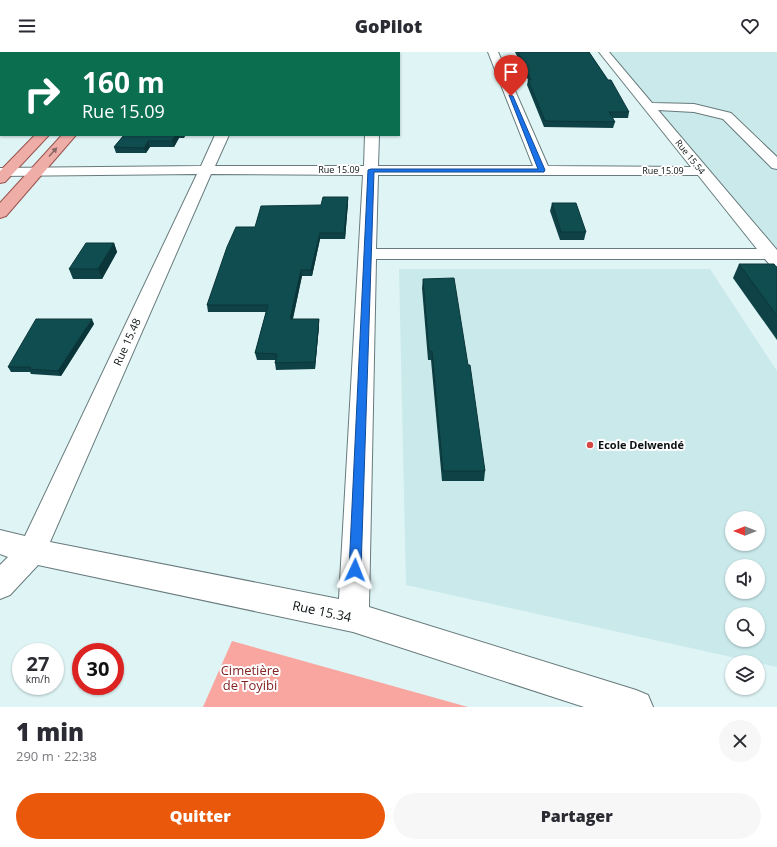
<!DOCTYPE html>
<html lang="fr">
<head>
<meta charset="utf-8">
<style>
  :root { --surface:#fff; --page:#f7f7f7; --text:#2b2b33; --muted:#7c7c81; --accent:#ea580c }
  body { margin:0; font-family:"Open Sans",sans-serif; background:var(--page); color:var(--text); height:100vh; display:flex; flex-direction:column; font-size:15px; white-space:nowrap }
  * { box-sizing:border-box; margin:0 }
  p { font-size:13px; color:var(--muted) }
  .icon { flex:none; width:22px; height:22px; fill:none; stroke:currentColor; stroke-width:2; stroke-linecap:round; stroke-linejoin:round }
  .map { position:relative; height:655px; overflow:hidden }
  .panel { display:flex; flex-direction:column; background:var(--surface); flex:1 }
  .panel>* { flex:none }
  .top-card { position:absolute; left:0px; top:0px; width:400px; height:84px; box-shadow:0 1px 3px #0004; background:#0b6e4f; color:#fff; overflow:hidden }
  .needle { width:26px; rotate:270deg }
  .buttons { position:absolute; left:725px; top:459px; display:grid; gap:8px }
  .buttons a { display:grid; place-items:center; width:40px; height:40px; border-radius:50%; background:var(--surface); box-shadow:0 1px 3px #0004; font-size:20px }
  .speed { position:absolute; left:12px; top:591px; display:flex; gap:8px; font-size:20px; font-weight:700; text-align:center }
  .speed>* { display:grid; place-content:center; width:52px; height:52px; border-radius:50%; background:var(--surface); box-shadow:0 1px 3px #0004; line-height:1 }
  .speed small { font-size:10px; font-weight:400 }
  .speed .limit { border:6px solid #d22; background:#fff; color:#111 }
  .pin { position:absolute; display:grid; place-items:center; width:34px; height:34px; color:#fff; margin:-41px -17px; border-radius:50% 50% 50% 0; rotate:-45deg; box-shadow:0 0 4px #0007 }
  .pin .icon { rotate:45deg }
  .me { position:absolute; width:44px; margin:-22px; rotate:2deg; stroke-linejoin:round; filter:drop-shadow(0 0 3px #0008) }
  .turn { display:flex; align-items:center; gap:14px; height:84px; padding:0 16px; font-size:18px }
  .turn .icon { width:52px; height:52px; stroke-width:2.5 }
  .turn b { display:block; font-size:28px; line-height:34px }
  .round { display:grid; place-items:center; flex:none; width:42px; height:42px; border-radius:21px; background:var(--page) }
  .headline { display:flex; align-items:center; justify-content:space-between; height:68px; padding:0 16px }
  h1 { font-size:24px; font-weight:800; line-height:30px }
  .primary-button { display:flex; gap:8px; margin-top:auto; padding:8px 16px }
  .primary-button a { flex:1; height:46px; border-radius:24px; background:var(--accent); color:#fff; font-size:16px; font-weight:800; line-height:46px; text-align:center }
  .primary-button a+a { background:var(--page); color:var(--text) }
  header { display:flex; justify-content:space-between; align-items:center; height:52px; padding:0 16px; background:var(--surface); font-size:18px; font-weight:800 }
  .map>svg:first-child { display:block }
  .built { fill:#cae9eb; fill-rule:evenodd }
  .green { fill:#f8a69f }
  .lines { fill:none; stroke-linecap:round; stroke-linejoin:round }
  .minor-casing { stroke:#687b7c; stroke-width:2 }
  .major-casing { stroke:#98534e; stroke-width:2 }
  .minor { fill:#fff; fill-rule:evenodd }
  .major { fill:#efada8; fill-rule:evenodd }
  .wall { fill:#0e4246 }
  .shaded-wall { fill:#0b3639 }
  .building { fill:#104d51; stroke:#0b3639 }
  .oneway { fill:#886765 }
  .route { fill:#1a73e8; stroke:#114b97 }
  .poi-dot { fill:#d64744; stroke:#fff; stroke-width:1.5 }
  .labels { text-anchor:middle; stroke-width:4; stroke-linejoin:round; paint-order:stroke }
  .far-street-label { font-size:9px; fill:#0b1213; stroke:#fff }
  .street-label { font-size:11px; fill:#0b1213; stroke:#fff }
  .poi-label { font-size:11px; font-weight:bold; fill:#0b1213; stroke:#fff; text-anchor:start }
  .near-street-label { font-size:13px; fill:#0b1213; stroke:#fff }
  .near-park-label { font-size:13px; fill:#832524; stroke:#fff }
</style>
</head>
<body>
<header><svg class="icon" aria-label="menu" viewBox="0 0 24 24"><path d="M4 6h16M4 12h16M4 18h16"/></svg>GoPilot<svg class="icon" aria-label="heart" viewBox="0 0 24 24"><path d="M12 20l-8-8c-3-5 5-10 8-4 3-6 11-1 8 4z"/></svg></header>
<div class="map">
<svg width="777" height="655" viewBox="0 0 777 655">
  <rect width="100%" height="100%" fill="#dff4f5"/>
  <g class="built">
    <path d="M 604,0 L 777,0 L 777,210 Z"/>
    <path d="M 399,217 L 710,217 L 777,319 L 777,615 L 406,533 ZM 732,466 L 758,466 L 758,492 L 732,492 ZM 732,514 L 758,514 L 758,540 L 732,540 ZM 732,562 L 758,562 L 758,588 L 732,588 Z"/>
  </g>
  <path class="green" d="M 232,589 L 468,655 L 203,655 Z"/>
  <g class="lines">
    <defs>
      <g id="minor">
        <rect x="369" y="0" width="10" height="1"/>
        <path d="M 488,0 L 498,0 L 548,114 L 691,115 L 599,0 L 609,0 L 652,51 L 694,52 L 731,61 L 777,105 L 777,117 L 772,116 L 723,67 L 694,60 L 658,58 L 777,198 L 777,214 L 770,213 L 765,207 L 376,207 L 369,555 L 636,638 L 648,643 L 653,655 L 584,655 L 353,580 L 38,513 L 10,543 L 0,547 L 0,513 L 8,505 L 0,502 L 0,478 L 25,484 L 197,122 L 0,124 L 0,116 L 201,114 L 215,83 L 229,83 L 215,114 L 364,114 L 365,83 L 379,83 L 378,114 L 533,114 ZM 211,122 L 363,123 L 339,547 L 50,490 ZM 378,123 L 698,123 L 757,197 L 376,197 Z"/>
      </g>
      <g id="major">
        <path d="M 35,83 L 49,83 L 5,130 L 0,131 L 0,119 Z"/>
        <path d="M 62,83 L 76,83 L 6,164 L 0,166 L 0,151 Z"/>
      </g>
    </defs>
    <use href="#minor" class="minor-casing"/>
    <use href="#major" class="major-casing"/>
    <use href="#minor" class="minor"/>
    <use href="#major" class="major"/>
  </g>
  <g class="wall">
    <path d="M 515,0 L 589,0 L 629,60 L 628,66 L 612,66 L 615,70 L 613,76 L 544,75 L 527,33 L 528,28 Z"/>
    <path d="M 124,83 L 186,83 L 184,86 L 179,86 L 174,95 L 150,95 L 146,101 L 116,101 L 114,95 Z"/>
    <path d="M 348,145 L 348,151 L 345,187 L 320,187 L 312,224 L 302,224 L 293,267 L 319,267 L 319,274 L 315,317 L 276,318 L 275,311 L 275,308 L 257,308 L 255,301 L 266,260 L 208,260 L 207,253 L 255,175 Z"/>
    <path d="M 552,151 L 586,180 L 584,188 L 560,188 L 550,159 Z"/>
    <path d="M 114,191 L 117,200 L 102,227 L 73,227 L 69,217 Z"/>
    <path d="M 739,212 L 777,216 L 777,288 L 733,226 Z"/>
    <path d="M 423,227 L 468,313 L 485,419 L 484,429 L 442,429 L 431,308 L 428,308 L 422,236 Z"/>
    <path d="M 94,272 L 61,324 L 31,322 L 30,320 L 11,320 L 8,315 Z"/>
  </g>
  <g class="shaded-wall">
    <path d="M 50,0 L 57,0 L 55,1 L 48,1 Z"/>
    <path d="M 1,39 L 1,46 L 0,46 L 0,40 Z"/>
    <path d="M 176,83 L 178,83 L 179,86 L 174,95 L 172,89 Z"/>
    <path d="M 148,89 L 150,95 L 146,101 L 144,96 Z"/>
    <path d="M 348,145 L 348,151 L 345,187 L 344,181 Z"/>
    <path d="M 320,181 L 320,187 L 312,224 L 311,218 Z"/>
    <path d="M 114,191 L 117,200 L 102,227 L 98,217 Z"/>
    <path d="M 301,218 L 302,224 L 291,274 L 290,267 Z"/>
    <path d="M 92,267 L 94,272 L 61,324 L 58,319 Z"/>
    <path d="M 319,267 L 319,274 L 315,317 L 315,310 Z"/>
  </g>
  <g class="building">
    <path d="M 0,0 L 50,0 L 48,1 L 1,1 L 1,39 L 0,40 L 0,16 L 1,12 L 0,12 Z"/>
    <path d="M 181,0 L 238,0 L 238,1 L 180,1 Z"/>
    <path d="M 304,0 L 362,0 L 362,1 L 303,1 Z"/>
    <path d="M 518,0 L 589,0 L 608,28 L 611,28 L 629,60 L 609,60 L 615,70 L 545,69 L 528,28 L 531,28 Z"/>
    <path d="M 124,83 L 176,83 L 172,89 L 148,89 L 144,96 L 114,95 Z"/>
    <path d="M 323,145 L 348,145 L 344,181 L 320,181 L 311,218 L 301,218 L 290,267 L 319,267 L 315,310 L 275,311 L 277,302 L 255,301 L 268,253 L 207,253 L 227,195 L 236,175 L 255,175 L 261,154 L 321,153 Z"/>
    <path d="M 552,151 L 576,151 L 586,180 L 561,180 Z"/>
    <path d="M 86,191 L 114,191 L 98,217 L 69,217 Z"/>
    <path d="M 739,212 L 774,212 L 777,216 L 777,264 Z"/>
    <path d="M 454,226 L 468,313 L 470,313 L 485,419 L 443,419 L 432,299 L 429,299 L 423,227 Z"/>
    <path d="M 36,267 L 92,267 L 58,319 L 29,317 L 31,315 L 8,315 Z"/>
  </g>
  <defs><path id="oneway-solid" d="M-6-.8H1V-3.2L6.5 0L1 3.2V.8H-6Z"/></defs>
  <use class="oneway" href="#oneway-solid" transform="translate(53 100) rotate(-48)"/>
  <path class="route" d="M 509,43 L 513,44 L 545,118 L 544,120 L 374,120 L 361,518 L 359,522 L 355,523 L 351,522 L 349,518 L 368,118 L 371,117 L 538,117 Z"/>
  <circle class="poi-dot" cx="590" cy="393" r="4"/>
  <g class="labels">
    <g class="far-street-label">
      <text transform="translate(690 105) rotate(51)" y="3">Rue 15.54</text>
      <text x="339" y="121">Rue 15.09</text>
      <text x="663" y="122">Rue 15.09</text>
    </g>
    <g class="street-label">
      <text transform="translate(127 290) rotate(-66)" y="4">Rue 15.48</text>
    </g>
    <g class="poi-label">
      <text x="598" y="397">Ecole Delwendé</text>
    </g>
    <g class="near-street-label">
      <text transform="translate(322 559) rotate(12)" y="5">Rue 15.34</text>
    </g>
    <g class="near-park-label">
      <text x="250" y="623">Cimetière<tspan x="250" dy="15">de Toyibi</tspan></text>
    </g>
  </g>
</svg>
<div class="buttons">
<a><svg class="needle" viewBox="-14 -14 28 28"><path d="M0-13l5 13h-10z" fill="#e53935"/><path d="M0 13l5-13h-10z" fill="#7c7c81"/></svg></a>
<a><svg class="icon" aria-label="sound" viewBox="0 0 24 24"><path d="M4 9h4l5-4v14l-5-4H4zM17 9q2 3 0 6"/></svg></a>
<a><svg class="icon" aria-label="search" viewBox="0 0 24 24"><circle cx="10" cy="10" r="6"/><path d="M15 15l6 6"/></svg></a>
<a><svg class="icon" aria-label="layers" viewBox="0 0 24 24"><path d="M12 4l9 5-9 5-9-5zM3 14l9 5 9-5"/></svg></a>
</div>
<div class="speed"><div>27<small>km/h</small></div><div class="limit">30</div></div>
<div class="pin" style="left:511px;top:44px;background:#d93025"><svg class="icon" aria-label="arrive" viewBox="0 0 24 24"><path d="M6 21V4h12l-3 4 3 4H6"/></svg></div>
<svg class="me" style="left:355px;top:518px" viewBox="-20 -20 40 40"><path d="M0-17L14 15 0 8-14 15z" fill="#1a73e8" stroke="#fff" stroke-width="4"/></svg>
<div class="top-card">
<div class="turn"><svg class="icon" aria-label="right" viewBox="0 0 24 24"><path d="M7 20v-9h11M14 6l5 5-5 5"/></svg><div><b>160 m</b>Rue 15.09</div></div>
</div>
</div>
<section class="panel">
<div class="headline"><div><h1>1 min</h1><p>290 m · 22:38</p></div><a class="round"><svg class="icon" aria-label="close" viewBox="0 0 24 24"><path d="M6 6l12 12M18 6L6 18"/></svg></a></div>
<div class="primary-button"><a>Quitter</a><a>Partager</a></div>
</section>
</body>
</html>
